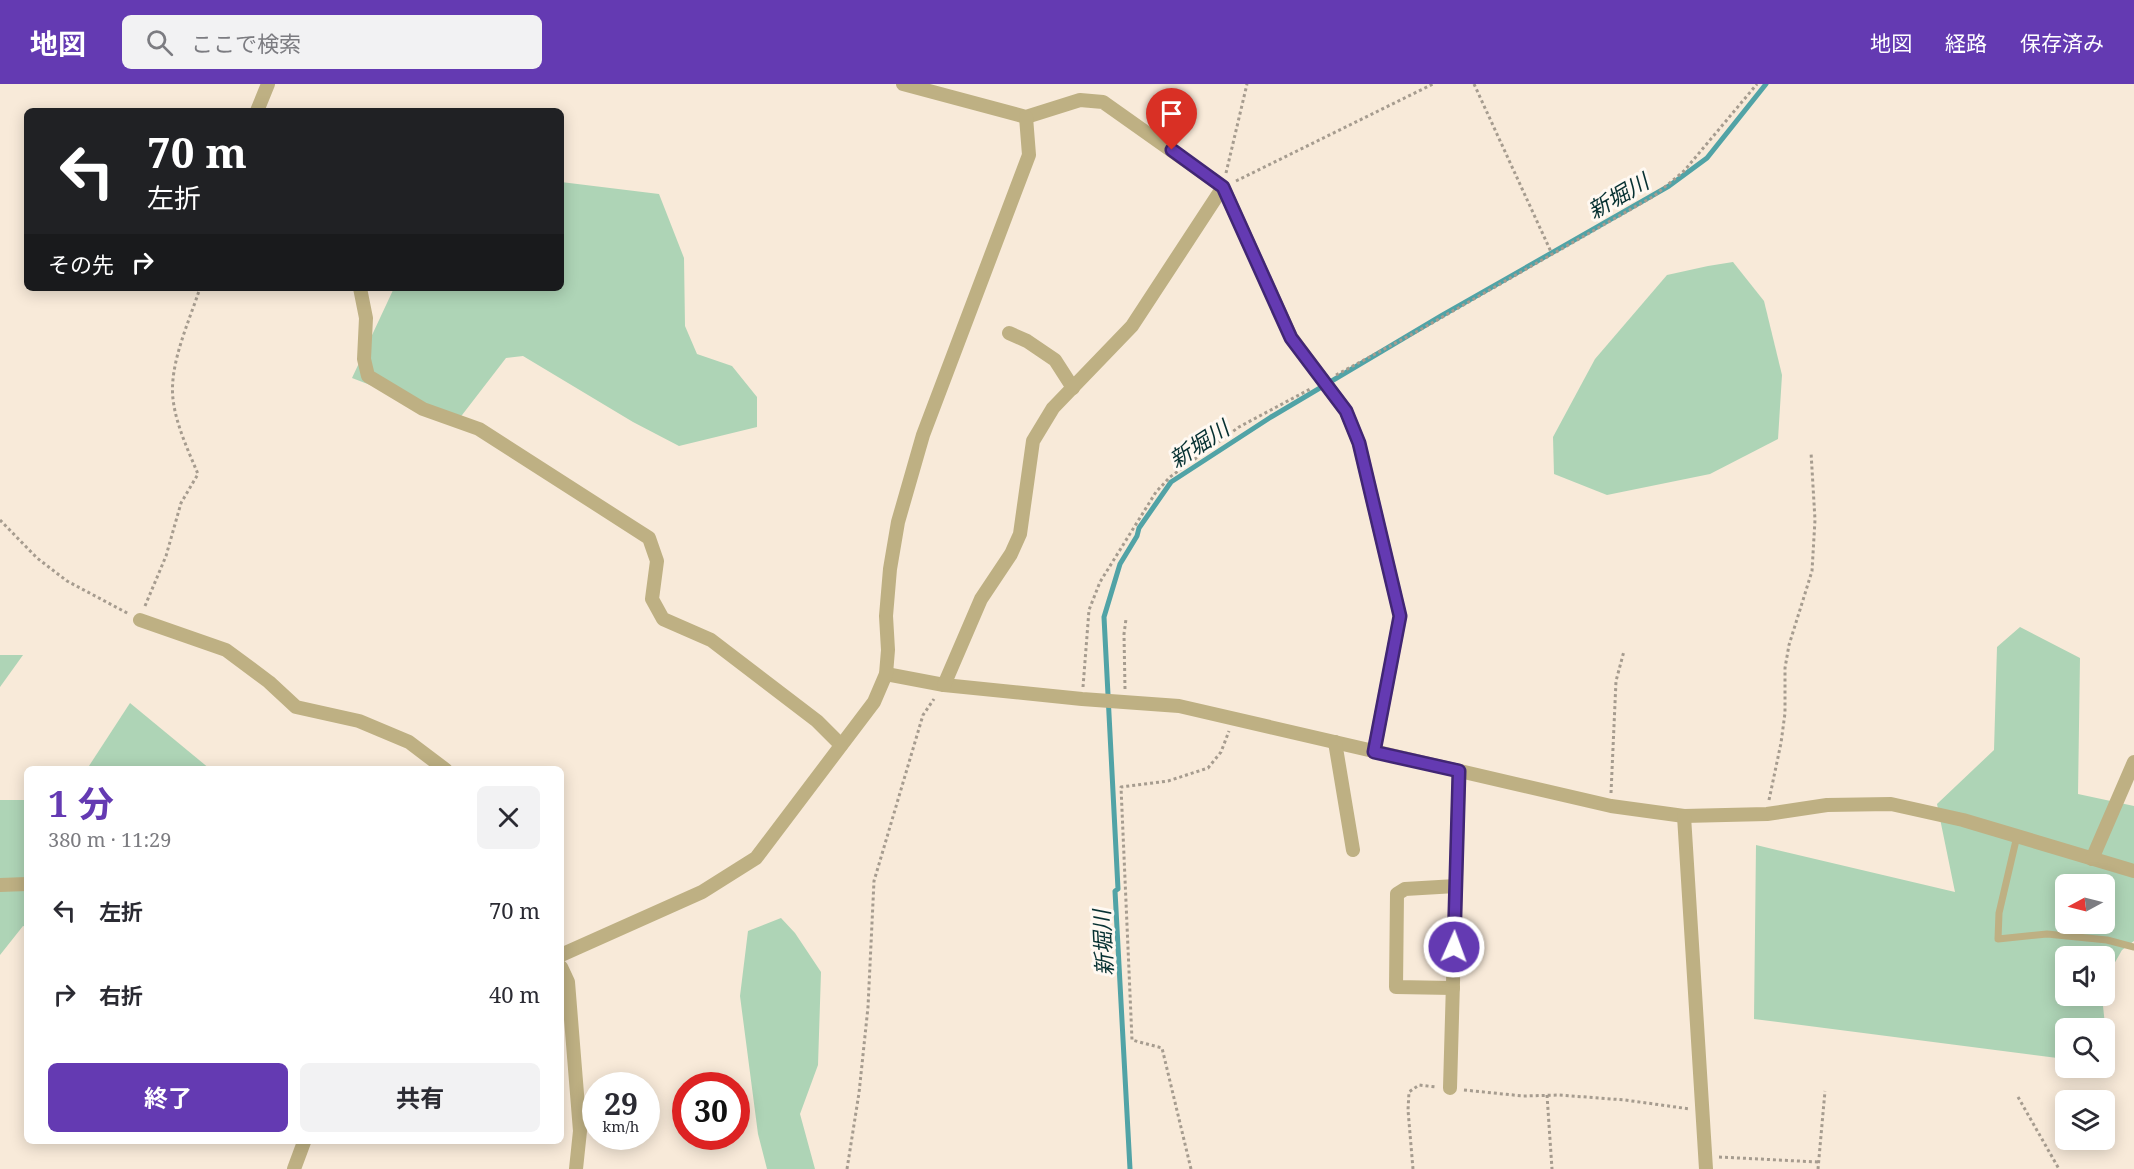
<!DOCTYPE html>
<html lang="ja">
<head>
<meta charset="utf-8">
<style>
  :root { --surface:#fff; --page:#f2f2f3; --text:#2b2b33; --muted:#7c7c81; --accent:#643ab2 }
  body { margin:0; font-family:"Noto Serif","Noto Sans JP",serif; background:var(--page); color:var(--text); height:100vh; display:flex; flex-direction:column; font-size:22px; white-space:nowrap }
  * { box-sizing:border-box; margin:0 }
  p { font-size:20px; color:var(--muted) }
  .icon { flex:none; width:33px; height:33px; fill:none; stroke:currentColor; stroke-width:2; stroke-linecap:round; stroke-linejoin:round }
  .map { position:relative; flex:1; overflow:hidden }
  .side { position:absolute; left:24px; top:682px; width:540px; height:378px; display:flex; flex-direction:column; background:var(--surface); border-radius:9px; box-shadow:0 3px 15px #0003 }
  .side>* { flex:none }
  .top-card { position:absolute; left:24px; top:24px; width:540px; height:183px; border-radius:9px; box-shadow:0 3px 15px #0003; background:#202124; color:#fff; overflow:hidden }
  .needle { width:39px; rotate:263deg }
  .fabs { position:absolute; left:2055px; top:790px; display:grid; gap:12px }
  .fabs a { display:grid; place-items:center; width:60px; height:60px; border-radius:9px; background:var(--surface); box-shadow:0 3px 15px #0003; font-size:30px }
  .speed { position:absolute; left:582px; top:988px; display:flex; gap:12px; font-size:30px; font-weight:700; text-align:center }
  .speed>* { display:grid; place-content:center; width:78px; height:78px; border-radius:50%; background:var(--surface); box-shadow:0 3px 15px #0003; line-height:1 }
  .speed small { font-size:15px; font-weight:400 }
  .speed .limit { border:9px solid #d22; background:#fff; color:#111 }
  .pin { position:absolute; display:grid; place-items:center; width:51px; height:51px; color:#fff; margin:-62px -26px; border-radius:50% 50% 50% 0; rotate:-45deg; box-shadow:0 0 6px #0007 }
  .pin .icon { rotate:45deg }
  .me { position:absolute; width:66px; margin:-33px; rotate:2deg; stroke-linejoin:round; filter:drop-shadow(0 0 4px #0008) }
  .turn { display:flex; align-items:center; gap:21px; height:126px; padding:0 24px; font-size:27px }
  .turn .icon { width:78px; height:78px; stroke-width:2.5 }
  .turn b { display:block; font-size:42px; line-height:51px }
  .then { display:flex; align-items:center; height:57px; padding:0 24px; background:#0003; gap:12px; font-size:22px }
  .round { display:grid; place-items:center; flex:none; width:63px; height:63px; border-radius:9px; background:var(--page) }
  .head { display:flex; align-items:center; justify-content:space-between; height:102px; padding:0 24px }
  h1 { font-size:36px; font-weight:700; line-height:45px; color:var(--accent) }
  .button { display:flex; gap:12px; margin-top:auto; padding:12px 24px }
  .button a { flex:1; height:69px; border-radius:9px; background:var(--accent); color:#fff; font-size:24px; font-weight:700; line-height:69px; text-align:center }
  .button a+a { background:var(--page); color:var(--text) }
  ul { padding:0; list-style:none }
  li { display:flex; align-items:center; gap:18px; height:84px; padding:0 24px }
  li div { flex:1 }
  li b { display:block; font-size:22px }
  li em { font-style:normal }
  header { display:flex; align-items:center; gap:36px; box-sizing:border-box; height:84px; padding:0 30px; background:var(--accent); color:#fff }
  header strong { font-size:28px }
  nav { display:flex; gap:33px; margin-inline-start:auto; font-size:21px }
  .search { width:420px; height:54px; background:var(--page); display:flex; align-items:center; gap:15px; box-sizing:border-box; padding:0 21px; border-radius:9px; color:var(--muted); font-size:22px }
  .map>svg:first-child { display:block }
  .green { fill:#aed4b6; fill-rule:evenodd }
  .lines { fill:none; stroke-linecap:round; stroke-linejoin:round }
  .stream { stroke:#51a3a6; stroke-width:5 }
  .path { stroke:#a69c8f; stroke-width:3; stroke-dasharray:3 3; stroke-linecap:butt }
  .lane { stroke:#beb083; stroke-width:7 }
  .street { stroke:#beb083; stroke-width:14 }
  .route-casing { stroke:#412674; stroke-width:15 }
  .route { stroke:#643ab2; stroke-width:10 }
  .labels { text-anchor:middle; stroke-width:6; stroke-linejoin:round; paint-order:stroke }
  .water-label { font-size:22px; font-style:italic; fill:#073132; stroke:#fff9f2 }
</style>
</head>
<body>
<header>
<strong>地図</strong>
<div class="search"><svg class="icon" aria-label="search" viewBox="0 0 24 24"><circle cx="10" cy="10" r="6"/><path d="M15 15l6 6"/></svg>ここで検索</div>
<nav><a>地図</a><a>経路</a><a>保存済み</a></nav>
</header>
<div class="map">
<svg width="2134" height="1085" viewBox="0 0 2134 1085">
  <rect width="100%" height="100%" fill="#f8ead9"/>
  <g class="green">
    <path d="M 561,98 L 659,110 L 684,174 L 685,242 L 697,270 L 732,282 L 757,313 L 757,343 L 679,362 L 633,338 L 523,272 L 506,274 L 459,335 L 352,294 L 394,204 L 561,204 Z"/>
    <path d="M 1733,178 L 1764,217 L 1782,291 L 1778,355 L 1710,390 L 1607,411 L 1554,390 L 1553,353 L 1595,275 L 1667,191 L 1708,182 Z"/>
    <path d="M 2020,543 L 2080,574 L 2078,710 L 2134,722 L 2134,857 L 2122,866 L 2105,896 L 2104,873 L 2066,873 L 2066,912 L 2102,912 L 2109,980 L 2105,979 L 2104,945 L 2066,945 L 2065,975 L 1754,935 L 1756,761 L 1955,808 L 1937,720 L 1994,666 L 1997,563 ZM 2066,801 L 2104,801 L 2104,840 L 2066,840 Z"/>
    <path d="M 0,571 L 23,571 L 0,603 Z"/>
    <path d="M 130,619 L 210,685 L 87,685 Z"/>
    <path d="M 0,716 L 27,716 L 27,843 L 23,842 L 0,871 Z"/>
    <path d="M 781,834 L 795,849 L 821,888 L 818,981 L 800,1030 L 815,1085 L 767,1085 L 758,1050 L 740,912 L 748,847 Z"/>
  </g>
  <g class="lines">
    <path class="stream" d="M 1130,1085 L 1115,807 L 1118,805 L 1104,533 L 1120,480 L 1137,452 L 1139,444 L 1171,398 L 1271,333 L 1441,232 L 1669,102 L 1707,74 L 1766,0"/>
    <g class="path">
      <path d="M 1474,0 L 1552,170"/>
      <path d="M 1226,89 L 1247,0"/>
      <path d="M 1236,97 L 1433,0"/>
      <path d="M 1336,291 L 1418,247 L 1654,112 L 1684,87 L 1757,0"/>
      <path d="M 0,436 L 37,474 L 67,497 L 129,530"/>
      <path d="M 145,522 L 166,472 L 181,419 L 198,390 C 188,366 176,341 173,315 C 169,280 189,238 200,204"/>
      <path d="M 1083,603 L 1089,526 L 1100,498 L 1156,408 L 1170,393 L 1239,343 L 1312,304"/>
      <path d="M 1125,605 L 1124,550 L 1126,535"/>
      <path d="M 1611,709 L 1616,597 L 1624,567"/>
      <path d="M 1769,716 L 1781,659 L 1785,629 L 1785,584 L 1789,561 L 1812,487 L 1815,436 L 1811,368"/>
      <path d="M 1464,1006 L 1523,1012 L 1559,1011 L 1625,1016 L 1690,1025"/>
      <path d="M 1547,1011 L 1552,1085"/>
      <path d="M 2018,1013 L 2059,1085"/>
      <path d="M 1719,1073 L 1818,1078"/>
      <path d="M 847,1085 L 859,1009 L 868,923 L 874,797 L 923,631 L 934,615"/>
      <path d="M 1191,1085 L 1162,964 L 1132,956 L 1121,703 L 1168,697 L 1208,684 L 1221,668 L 1229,647"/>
      <path d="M 1413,1085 L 1408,1026 L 1409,1008 L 1419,1001 L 1436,1003"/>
      <path d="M 1818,1085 L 1825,1007"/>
    </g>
    <path class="lane" d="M 2017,752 L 1999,829 L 1998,855 L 2047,850 L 2107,856 L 2134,863"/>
    <g class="street">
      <path d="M 903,0 L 1026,33 L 1080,16 L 1103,18 L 1223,103 L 1291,253 L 1346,327 L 1359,359 L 1400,532 L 1374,668"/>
      <path d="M 257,27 L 268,0"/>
      <path d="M 360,204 L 366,234 L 364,275 L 368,292 L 423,325 L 479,345 L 649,454 L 657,477 L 652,515 L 663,535 L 711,556 L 817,637 L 841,661"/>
      <path d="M 1009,249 L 1027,257 L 1055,276 L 1073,304"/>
      <path d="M 140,536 L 226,566 L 269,598 L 296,623 L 359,637 L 409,658 L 446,686"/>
      <path d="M 886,590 L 944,601 L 1082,615 L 1179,622 L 1611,722 L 1684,732 L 1767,730 L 1827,721 L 1891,720 L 1963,736 L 2134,787"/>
      <path d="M 944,601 L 981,515 L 1011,470 L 1020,450 L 1033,357 L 1053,324 L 1132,242 L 1223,103"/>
      <path d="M 1335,658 L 1353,766"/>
      <path d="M 1684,732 L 1706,1085"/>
      <path d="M 2092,775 L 2134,678"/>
      <path d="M 0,801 L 27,800"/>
      <path d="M 561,871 L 702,808 L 756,774 L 874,618 L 886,590 L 888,566 L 886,532 L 890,485 L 898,438 L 923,351 L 1029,71 L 1026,33"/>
      <path d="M 561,883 L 568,898 L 580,1047 L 576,1085"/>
      <path d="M 1453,904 L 1396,903 L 1397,810 L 1405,805 L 1456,802"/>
      <path d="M 1450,1004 L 1459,687"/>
      <path d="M 294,1085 L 304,1058"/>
    </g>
  </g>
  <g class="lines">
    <defs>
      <path id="route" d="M 1172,66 L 1223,103 L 1291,254 L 1346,327 L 1359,359 L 1400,532 L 1374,668 L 1459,687 L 1454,863"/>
    </defs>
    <use href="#route" class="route-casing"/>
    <use href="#route" class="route"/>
  </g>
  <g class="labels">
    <g class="water-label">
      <text transform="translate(1618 112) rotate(-30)" y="8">新堀川</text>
      <text transform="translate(1199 360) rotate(-33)" y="8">新堀川</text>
      <text transform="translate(1103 859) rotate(-93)" y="8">新堀川</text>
    </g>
  </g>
</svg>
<div class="fabs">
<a><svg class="needle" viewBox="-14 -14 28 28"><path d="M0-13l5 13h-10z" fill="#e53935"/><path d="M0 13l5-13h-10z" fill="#7c7c81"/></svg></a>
<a><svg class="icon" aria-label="sound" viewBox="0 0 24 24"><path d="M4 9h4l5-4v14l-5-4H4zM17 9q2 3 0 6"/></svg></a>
<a><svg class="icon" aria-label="search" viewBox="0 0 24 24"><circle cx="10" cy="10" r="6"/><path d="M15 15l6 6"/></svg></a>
<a><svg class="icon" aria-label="layers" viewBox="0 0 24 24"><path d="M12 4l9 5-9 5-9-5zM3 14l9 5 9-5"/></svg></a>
</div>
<div class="speed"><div>29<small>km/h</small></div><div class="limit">30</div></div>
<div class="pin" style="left:1172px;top:66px;background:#d93025"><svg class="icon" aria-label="arrive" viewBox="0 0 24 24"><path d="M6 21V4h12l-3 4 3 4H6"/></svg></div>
<svg class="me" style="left:1454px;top:863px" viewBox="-20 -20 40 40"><circle r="17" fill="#643ab2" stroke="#fff" stroke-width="3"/><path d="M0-11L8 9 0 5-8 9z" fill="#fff"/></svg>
<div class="top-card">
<div class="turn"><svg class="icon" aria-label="left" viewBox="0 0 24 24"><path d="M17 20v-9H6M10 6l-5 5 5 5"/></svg><div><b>70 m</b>左折</div></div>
<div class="then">その先<svg class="icon" aria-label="right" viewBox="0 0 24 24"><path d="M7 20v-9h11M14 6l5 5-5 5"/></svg></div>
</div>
<section class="side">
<div class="head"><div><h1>1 分</h1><p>380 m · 11:29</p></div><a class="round"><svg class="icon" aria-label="close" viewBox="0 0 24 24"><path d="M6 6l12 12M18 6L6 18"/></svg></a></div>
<ul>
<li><svg class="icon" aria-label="left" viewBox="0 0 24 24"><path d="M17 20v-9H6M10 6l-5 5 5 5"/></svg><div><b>左折</b></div><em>70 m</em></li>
<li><svg class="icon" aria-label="right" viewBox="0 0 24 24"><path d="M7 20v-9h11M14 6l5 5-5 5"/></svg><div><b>右折</b></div><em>40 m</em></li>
</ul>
<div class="button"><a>終了</a><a>共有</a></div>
</section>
</div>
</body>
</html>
